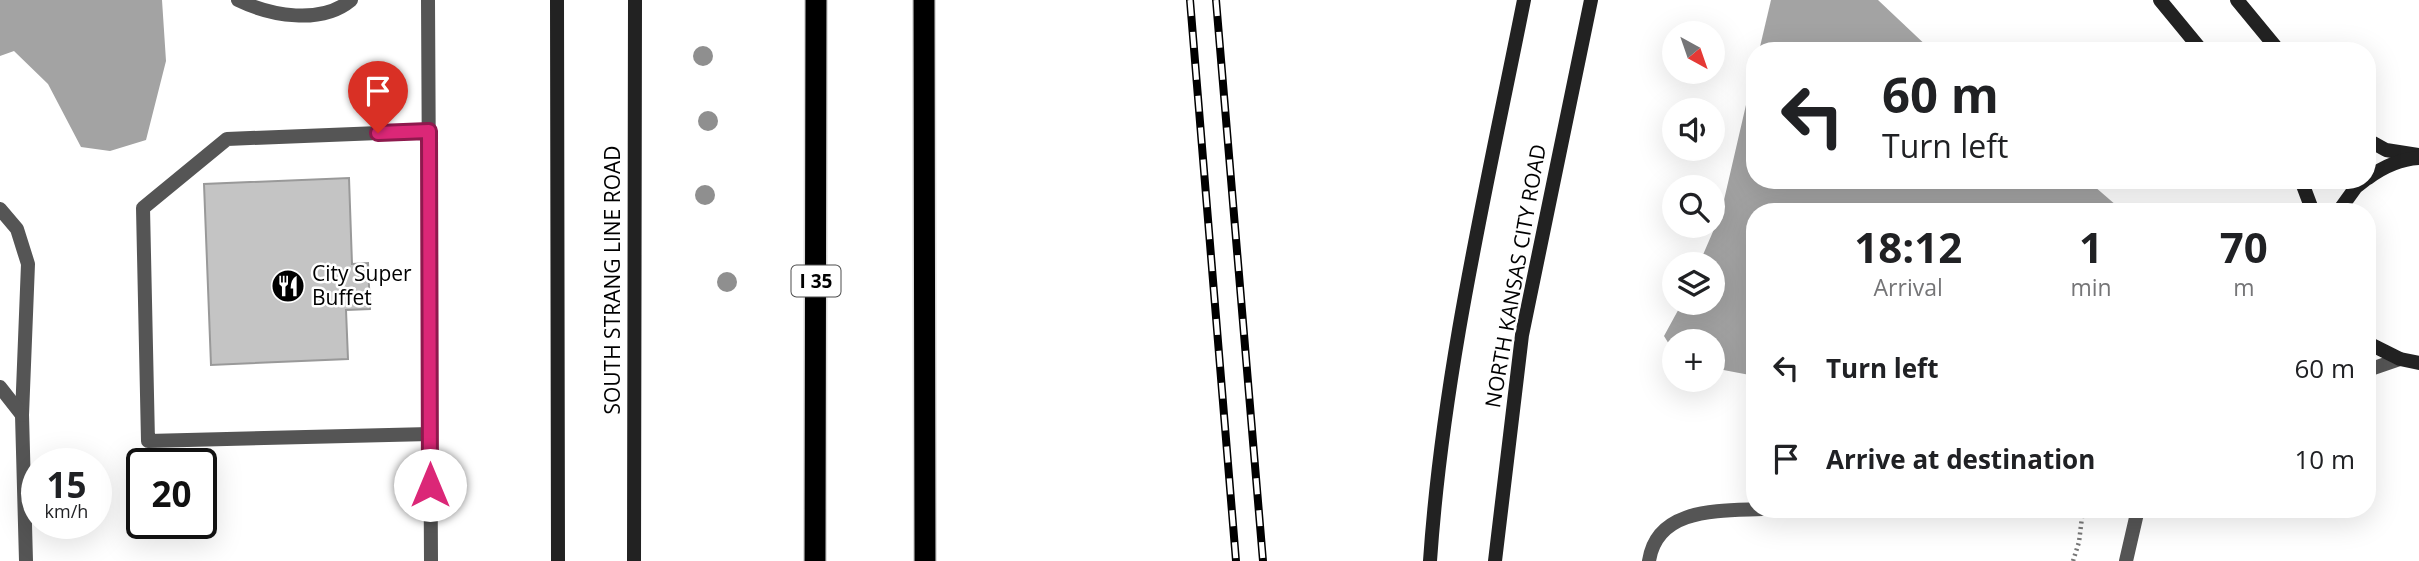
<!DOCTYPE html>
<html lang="en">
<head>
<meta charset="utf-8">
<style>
  :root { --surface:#fff; --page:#f2f2f2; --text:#202124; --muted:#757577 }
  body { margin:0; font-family:"Open Sans",sans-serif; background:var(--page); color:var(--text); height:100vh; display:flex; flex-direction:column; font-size:26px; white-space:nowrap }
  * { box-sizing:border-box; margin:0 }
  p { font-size:23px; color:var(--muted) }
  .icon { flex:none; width:38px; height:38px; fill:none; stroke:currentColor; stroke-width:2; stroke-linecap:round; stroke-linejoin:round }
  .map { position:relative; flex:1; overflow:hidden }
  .side { position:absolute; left:1746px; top:203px; width:630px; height:315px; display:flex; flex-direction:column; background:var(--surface); border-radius:28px; box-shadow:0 7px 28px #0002 }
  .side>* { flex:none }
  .hud { position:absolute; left:1746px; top:42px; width:630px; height:147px; border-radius:28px; box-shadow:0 7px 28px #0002; background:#fff; color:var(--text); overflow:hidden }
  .needle { width:46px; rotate:140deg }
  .controls { position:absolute; left:1662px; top:21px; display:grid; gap:14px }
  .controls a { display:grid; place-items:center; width:63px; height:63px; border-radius:50%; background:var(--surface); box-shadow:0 7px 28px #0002; font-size:35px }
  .speed { position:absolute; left:21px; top:448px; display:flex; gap:14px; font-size:35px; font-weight:700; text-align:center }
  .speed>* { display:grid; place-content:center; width:91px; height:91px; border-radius:50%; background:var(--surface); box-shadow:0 7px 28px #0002; line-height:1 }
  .speed small { font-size:18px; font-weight:400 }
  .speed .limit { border:4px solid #111; border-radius:10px; background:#fff; color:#111 }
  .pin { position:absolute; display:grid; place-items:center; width:60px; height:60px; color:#fff; margin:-72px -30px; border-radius:50% 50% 50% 0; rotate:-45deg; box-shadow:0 0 7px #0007 }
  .pin .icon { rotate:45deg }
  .me { position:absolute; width:77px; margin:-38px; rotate:0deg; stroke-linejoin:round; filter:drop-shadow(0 0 5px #0008) }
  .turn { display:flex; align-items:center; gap:24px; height:147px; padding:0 21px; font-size:32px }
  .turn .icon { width:91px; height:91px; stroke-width:2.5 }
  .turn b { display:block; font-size:49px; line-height:60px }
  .eta { display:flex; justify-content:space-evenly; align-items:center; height:119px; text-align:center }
  .eta b { font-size:42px; font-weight:700; line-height:49px }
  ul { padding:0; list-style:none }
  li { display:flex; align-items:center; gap:21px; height:91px; padding:0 21px }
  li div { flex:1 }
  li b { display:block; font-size:26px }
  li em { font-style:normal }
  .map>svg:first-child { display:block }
  .water { fill:#a3a3a3 }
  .building { fill:#c4c4c4; stroke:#999; stroke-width:2 }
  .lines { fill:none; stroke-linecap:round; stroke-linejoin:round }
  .highway-casing { stroke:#dbdbdb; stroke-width:24 }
  .path { stroke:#777; stroke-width:4.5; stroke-dasharray:2 3.5; stroke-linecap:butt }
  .lane { stroke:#555; stroke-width:14 }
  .secondary { stroke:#222; stroke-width:14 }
  .highway { stroke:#000; stroke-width:21 }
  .rail-casing { stroke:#000; stroke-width:8 }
  .rail { stroke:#fff; stroke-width:5; stroke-dasharray:16; stroke-linecap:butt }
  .tree { fill:#8f8f8f }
  .route-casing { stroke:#8e194d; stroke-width:18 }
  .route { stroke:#db2777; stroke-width:12 }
  .labels { text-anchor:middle; stroke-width:5; stroke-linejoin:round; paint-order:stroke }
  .shield { fill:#fff; stroke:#4c4c4c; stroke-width:2 }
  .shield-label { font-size:19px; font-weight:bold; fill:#000 }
  .poi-label { font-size:21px; fill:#000; stroke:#fff; text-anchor:start }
  .street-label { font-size:21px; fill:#000; stroke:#fff }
</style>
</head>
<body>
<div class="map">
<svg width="2419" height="561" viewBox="0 0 2419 561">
  <rect width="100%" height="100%" fill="#fff"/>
  <g class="water">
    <path d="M 0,0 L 162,0 L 166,61 L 146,140 L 110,151 L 81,147 L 48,84 L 14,51 L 0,56 Z"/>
    <path d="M 1771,0 L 1878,0 L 1932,51 L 1759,51 Z"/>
    <path d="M 1755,66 L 1755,180 L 2087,180 L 2124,212 L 1755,212 L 1755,376 L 1713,368 L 1713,341 L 1675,341 L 1675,354 L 1664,336 L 1682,303 L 1713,303 L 1713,264 L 1699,264 L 1721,213 Z"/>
  </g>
  <path class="building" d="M 349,178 L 352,264 L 368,263 L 370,309 L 346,310 L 348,359 L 211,365 L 204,184 Z"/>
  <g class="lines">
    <defs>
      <g id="highway">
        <path d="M 924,0 L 925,561"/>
        <path d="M 815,561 L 816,0"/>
      </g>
    </defs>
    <use href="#highway" class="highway-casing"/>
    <path class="path" d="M 2073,561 L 2079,542 L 2083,509"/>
    <g class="lane">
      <path d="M 238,0 C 271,16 321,25 351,0"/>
      <path d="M 428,0 L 431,561"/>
      <path d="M 429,131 L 227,139 L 143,208 L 148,441 L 430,434"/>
      <path d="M 0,209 L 17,229 L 28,264 L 22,415 L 26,561"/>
      <path d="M 2368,370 L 2400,359"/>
      <path d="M 0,387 L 22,415"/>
      <path d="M 1649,561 C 1657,507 1720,511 1762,509"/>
      <path d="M 2126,561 L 2138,509"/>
    </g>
    <g class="secondary">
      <path d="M 557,0 L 558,561"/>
      <path d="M 2160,0 L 2202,51"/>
      <path d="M 2237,0 L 2279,51"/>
      <path d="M 2368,140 L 2386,150 L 2418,155"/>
      <path d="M 2368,178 C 2383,167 2400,159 2419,158"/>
      <path d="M 2301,180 L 2313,212"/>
      <path d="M 2338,212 L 2356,187 L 2365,180"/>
      <path d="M 2368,343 L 2400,359 L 2419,363"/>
      <path d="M 634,561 L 635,0"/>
      <path d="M 1430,561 C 1443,372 1487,186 1524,0"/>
      <path d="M 1495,561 L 1522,335 L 1591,0"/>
    </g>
    <use href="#highway" class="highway"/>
    <defs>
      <g id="rail">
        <path d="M 1190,0 L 1236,561"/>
        <path d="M 1216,0 L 1263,561"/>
      </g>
    </defs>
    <use href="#rail" class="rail-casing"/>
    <use href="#rail" class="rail"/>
  </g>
  <g class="tree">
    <circle cx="703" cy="56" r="10"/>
    <circle cx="708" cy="121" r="10"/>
    <circle cx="705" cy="195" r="10"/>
    <circle cx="727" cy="282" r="10"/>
  </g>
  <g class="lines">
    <defs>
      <path id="route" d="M 378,133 L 429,131 L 430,485"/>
    </defs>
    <use href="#route" class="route-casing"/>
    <use href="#route" class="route"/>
  </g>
  <defs>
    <symbol id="restaurant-disc" viewBox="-11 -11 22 22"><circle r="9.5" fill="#000" stroke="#fff"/><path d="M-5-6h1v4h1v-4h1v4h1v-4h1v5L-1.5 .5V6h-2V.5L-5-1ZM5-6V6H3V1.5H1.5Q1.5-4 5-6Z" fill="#fff"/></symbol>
  </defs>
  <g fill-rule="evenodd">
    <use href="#restaurant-disc" x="269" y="267" width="38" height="38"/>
  </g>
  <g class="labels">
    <rect class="shield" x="791.5" y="265.5" width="49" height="31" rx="5"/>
    <g class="shield-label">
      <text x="816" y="288">I 35</text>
    </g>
    <g class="poi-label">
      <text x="312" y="281">City Super<tspan x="312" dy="24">Buffet</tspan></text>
    </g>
    <g class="street-label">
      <text transform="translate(1516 276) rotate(-80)" y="7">NORTH KANSAS CITY ROAD</text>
      <text transform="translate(613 280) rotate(-90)" y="7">SOUTH STRANG LINE ROAD</text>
    </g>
  </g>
</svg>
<div class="controls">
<a><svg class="needle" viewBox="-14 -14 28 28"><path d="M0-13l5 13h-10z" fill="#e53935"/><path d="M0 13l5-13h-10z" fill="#757577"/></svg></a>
<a><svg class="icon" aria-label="sound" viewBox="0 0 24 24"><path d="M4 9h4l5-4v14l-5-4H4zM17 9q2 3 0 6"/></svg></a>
<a><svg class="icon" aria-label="search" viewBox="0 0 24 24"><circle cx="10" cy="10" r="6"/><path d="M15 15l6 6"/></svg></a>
<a><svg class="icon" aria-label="layers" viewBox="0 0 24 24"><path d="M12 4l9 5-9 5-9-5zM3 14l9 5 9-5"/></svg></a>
<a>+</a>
</div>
<div class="speed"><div>15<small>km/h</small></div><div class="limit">20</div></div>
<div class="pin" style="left:378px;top:133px;background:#d93025"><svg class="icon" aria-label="arrive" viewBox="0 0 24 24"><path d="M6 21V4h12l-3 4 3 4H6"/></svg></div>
<svg class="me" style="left:430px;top:485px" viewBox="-20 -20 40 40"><circle r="19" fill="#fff"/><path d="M0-13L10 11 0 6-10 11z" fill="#db2777"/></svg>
<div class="hud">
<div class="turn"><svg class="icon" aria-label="left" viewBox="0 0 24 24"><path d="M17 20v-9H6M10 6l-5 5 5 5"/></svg><div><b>60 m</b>Turn left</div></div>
</div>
<section class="side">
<div class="eta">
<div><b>18:12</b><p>Arrival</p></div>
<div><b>1</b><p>min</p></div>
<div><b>70</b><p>m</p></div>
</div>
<ul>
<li><svg class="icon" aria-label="left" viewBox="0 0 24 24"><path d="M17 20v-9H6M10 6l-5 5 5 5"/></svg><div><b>Turn left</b></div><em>60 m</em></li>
<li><svg class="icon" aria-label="arrive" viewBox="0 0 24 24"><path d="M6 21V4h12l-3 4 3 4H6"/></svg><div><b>Arrive at destination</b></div><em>10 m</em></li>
</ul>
</section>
</div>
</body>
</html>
